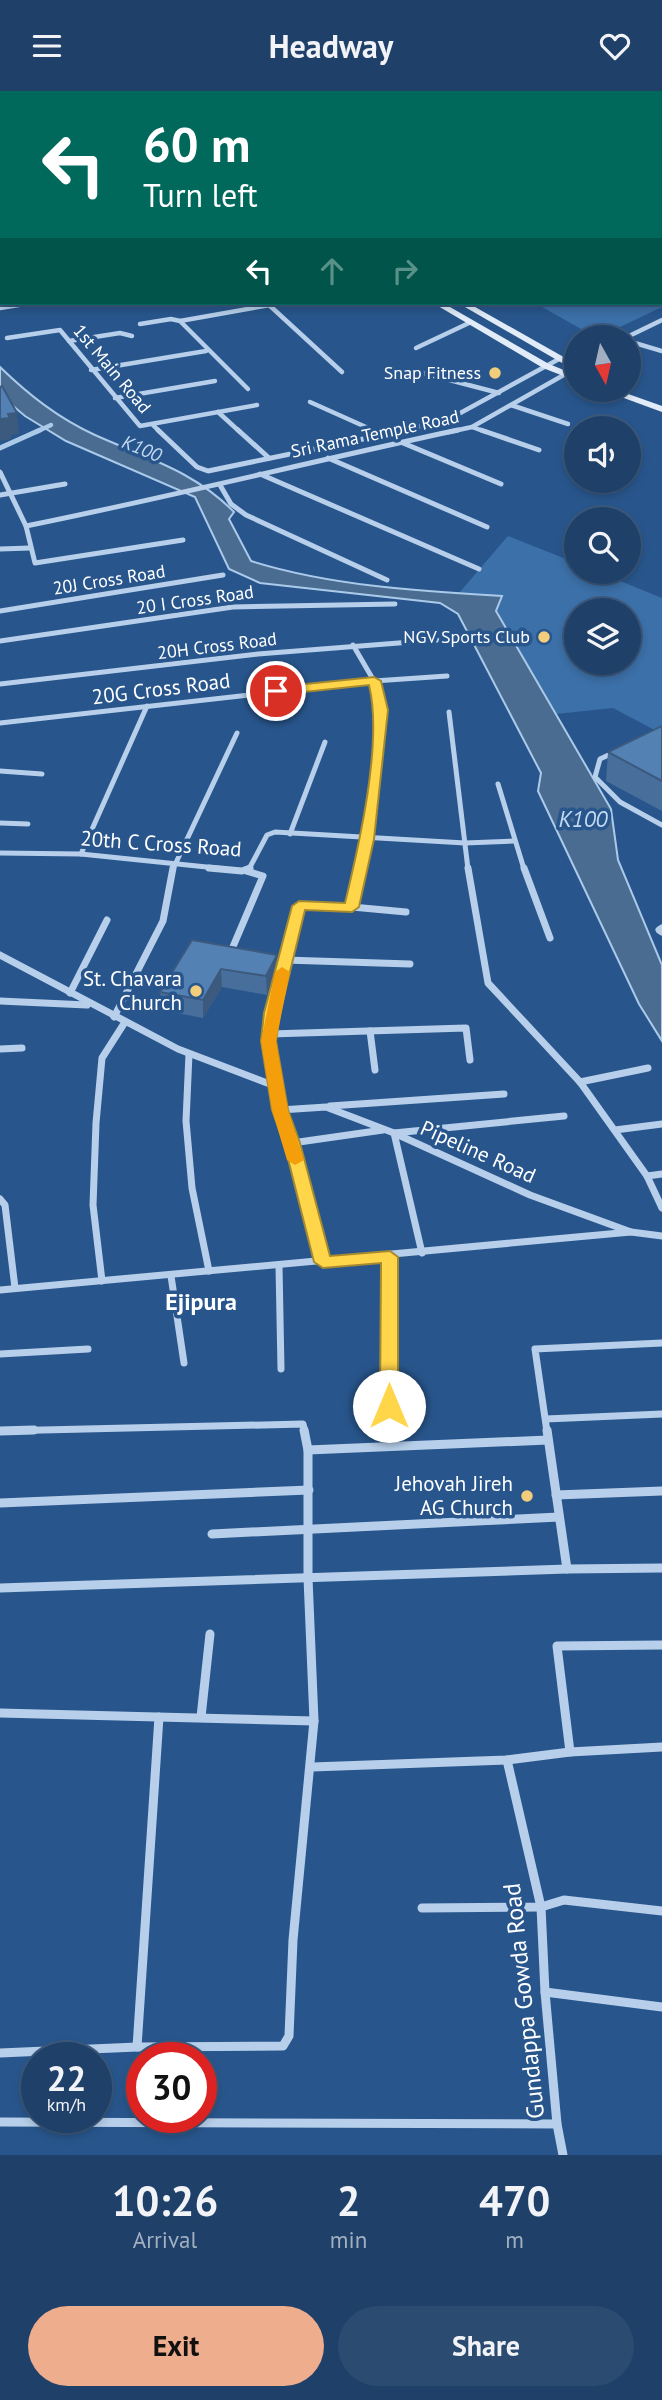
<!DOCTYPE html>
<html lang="en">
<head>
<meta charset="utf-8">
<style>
  :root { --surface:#1e4069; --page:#2b4b71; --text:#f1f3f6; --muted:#a1afc0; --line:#3c597d; --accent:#eead8d }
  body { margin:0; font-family:"PT Sans",sans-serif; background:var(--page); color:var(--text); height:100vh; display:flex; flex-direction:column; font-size:26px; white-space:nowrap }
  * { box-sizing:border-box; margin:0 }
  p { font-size:23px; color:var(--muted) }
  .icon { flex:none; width:38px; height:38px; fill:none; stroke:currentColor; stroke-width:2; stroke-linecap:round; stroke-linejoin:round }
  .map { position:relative; height:2064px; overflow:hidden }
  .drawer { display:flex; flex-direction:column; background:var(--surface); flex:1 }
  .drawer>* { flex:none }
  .guide { position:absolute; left:0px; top:0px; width:663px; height:214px; box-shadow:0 4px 10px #0003,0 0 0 2px var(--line); background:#00695c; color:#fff; overflow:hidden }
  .needle { width:46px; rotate:172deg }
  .fabs { position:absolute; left:564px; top:234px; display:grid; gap:14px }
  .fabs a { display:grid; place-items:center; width:77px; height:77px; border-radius:50%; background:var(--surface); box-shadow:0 4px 10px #0003,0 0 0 2px var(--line); font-size:35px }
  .speed { position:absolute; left:21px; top:1951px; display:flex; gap:14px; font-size:35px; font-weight:700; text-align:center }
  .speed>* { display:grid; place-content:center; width:91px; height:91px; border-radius:50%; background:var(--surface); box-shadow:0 4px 10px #0003,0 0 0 2px var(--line); line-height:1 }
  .speed small { font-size:18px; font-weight:400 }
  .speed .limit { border:10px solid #d22; background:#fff; color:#111 }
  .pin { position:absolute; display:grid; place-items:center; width:60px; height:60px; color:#fff; margin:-30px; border:4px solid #fff; border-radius:50%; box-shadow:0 2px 7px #0007 }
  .me { position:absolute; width:77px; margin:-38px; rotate:0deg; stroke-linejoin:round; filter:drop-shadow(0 0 5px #0008) }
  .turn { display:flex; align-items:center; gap:24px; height:147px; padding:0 28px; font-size:32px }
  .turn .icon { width:91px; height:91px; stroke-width:2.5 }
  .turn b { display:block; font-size:49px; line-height:60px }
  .lanes { display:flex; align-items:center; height:66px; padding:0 28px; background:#0003; justify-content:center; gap:35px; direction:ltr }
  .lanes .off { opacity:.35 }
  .eta { display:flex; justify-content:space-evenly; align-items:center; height:119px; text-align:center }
  .eta b { font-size:42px; font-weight:800; line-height:49px }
  .button { display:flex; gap:14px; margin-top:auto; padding:14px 28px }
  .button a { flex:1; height:80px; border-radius:42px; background:var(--accent); color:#111; font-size:28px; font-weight:800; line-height:80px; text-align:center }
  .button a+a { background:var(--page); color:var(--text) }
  header { display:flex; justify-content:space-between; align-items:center; height:91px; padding:0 28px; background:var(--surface); font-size:32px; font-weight:800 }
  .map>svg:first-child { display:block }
  .green { fill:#3c70a8; fill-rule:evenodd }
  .water { fill:#4a6c91; stroke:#abcaea; stroke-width:2 }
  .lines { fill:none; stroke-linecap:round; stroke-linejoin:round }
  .stream-far1 { stroke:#abcaea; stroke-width:4.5 }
  .stream { stroke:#abcaea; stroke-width:5 }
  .street-far3 { stroke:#b7cfea; stroke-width:4.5 }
  .street-far2 { stroke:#b7cfea; stroke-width:5 }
  .street-far1 { stroke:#b7cfea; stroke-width:7 }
  .street { stroke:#b7cfea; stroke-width:9 }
  .secondary { fill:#e1ecf8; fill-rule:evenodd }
  .primary { fill:#fafcfe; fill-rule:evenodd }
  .wall { fill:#486f9b }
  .shaded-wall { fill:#3b5a7e }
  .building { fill:#5481b4; stroke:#3b5a7e; stroke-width:2 }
  .route { fill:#ffd54a; stroke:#a68a30; stroke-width:2 }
  .slow { fill:#f59e0b }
  .poi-dot { fill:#f2cd7c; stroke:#28568c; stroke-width:2.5 }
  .labels { text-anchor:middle; stroke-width:7; stroke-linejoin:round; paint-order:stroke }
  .far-street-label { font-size:18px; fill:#fff; stroke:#28568c }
  .far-poi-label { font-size:18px; fill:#fff; stroke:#28568c; text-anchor:end }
  .far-water-label { font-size:19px; font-style:italic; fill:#c2d9f1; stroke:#28568c }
  .street-label { font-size:21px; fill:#fff; stroke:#28568c }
  .poi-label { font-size:21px; fill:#fff; stroke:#28568c; text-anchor:end }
  .water-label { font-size:23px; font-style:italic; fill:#c2d9f1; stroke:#28568c }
  .quarter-label { font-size:24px; font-weight:bold; fill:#fff; stroke:#28568c }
  .near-street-label { font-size:24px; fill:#fff; stroke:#28568c }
</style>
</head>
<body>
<header><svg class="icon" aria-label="menu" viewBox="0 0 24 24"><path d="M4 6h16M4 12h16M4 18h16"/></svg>Headway<svg class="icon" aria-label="heart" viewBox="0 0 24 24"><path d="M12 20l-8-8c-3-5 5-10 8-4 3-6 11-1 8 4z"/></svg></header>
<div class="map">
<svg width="662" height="2064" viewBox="0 0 662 2064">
  <rect width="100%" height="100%" fill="#28568c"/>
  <g class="green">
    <path d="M 662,102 L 662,216 L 597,247 L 535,212 L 662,212 Z"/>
    <path d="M 508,445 L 576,472 L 576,481 L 598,481 L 662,507 L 662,643 L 613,617 L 556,623 L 496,519 L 502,505 L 459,502 ZM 576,520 L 628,520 L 628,572 L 576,572 Z"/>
  </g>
  <path class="water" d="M 0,276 C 29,304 58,327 95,344 C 146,367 194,380 234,421 L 229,428 L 251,470 C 331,495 419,500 502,505 L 496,520 L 611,718 L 618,769 L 662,874 L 662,950 L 639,913 L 538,700 L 541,682 L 458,523 L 440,512 L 260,492 L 229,478 L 195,406 L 66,350 L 25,325 L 0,304 Z"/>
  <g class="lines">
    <path class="stream-far1" d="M 36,341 L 51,334"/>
    <path class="stream" d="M 0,357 L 40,339"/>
    <g class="street-far3">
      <path d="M 82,0 L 88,2"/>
      <path d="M 600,0 L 628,2"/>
      <path d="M 164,2 L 169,0"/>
      <path d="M 469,2 L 474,0"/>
      <path d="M 544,2 L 546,0"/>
      <path d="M 0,194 L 2,196"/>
      <path d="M 268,213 L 342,281"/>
      <path d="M 0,217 L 31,212"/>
      <path d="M 180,230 L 281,212"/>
      <path d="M 140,233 L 171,228 L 180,230 L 248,298"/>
      <path d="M 7,247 L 60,239 L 140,335 L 257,314"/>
      <path d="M 625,247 L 662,229"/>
      <path d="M 69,250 L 120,242 L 132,245"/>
      <path d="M 628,250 L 662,260"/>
      <path d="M 416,257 L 469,232"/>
      <path d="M 91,279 L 206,260"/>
      <path d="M 415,280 L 499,302"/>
      <path d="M 115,307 L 215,290"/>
      <path d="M 310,311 L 377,341"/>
      <path d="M 511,314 L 568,333"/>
      <path d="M 218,321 L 240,341"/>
      <path d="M 153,334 L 160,341"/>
      <path d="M 472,336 L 486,341"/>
      <path d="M 398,341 L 453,326 L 559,268"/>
      <path d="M 449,341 L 472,336 L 576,277"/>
    </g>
    <g class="street-far2">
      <path d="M 158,339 L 197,376 L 208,380 L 407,339"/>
      <path d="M 238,339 L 269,367"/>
      <path d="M 373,339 L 380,342"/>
      <path d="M 481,339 L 539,359"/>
      <path d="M 403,352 L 501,393"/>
      <path d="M 328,367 L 487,436"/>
      <path d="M 0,381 L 26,435 L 35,472 L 183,449"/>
      <path d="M 260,383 L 479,478"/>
      <path d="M 220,394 L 231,413 L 246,424 L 387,489"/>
      <path d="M 0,404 L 65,393"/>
      <path d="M 26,435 C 170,406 313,370 458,339"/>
      <path d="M 0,458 L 30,457"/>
      <path d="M 0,520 L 223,484"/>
      <path d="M 0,550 L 233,516 L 395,513"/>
      <path d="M 353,554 L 374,590 L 447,585"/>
      <path d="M 0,593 L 258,563 L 437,549"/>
      <path d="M 449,621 L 468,778"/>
      <path d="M 0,632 L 374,590 C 387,653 374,717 360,778"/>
      <path d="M 615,661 L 600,668 L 595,686 L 620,711 L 662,734"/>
      <path d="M 0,680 L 42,683"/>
      <path d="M 498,693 L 524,778"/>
      <path d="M 0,732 L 28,733"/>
      <path d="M 290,743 L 325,651"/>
      <path d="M 0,762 L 81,763 L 226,778"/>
      <path d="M 81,763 L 147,615"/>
      <path d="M 173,778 L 237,642"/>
      <path d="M 249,778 L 267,744 L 275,741 L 465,752 L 514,750"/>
    </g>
    <g class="street-far1">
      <path d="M 209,777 L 242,780 L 250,777"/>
      <path d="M 468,777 L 488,892 L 580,991 L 647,1085 L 662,1117"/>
      <path d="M 524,777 L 550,847"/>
      <path d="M 352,816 L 406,821"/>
      <path d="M 662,837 L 659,839 L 662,841"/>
      <path d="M 232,858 L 263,785 L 246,780"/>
      <path d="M 0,864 L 178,958 L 275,995"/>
      <path d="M 285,869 L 410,873"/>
      <path d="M 70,902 L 107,829"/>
      <path d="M 0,910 L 87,914"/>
      <path d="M 114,926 L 163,830 L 173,777"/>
      <path d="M 370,940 L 375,979"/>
      <path d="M 270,943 L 466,937 L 470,969"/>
      <path d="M 0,958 L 22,957"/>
      <path d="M 189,963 L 186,1030 L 192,1097 L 209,1180"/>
      <path d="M 580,991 L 648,977"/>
      <path d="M 330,1015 L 504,1003"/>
      <path d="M 280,1019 L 326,1016 L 394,1042 L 530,1104 L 631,1141 L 662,1145"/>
      <path d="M 615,1039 L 662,1033"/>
      <path d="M 292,1052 L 383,1039"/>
      <path d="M 647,1085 L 662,1083"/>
      <path d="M 0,1108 L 5,1114 L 15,1197"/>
      <path d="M 422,1162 L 394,1042 L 564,1025"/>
      <path d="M 323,1171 L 292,1052 L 280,1019 L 268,950 L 299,815 L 352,816 L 361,777"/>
      <path d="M 279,1175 L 281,1278"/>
      <path d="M 171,1185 L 184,1272"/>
      <path d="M 102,1190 L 93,1114 L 96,1032 L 102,967 L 125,931"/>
      <path d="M 0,1199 L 631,1141"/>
      <path d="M 0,1263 L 88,1258"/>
      <path d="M 389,1315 L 390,1166"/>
      <path d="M 546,1328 L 662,1323"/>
      <path d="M 0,1340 L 303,1333 L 305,1341"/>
      <path d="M 547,1341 L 535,1258 L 662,1252"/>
    </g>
    <g class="street">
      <path d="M 547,1339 L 567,1478 L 662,1477"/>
      <path d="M 0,1340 L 34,1339"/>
      <path d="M 308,1359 L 548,1349"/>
      <path d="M 556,1404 L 662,1400"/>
      <path d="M 0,1412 L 309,1399"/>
      <path d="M 212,1443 L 559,1426"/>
      <path d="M 0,1497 L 567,1478"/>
      <path d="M 0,1622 L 314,1630"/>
      <path d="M 201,1626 L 210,1543"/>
      <path d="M 570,1661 L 557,1555 L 662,1554"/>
      <path d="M 507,1669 L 541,1816 L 545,1901 L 557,2033 L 563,2064"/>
      <path d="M 312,1676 L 507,1669 L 570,1661 L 662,1656"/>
      <path d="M 422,1817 L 541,1816 L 564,1809 L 662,1820"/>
      <path d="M 545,1901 L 662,1916"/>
      <path d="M 137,1956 L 159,1626"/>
      <path d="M 0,1962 L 137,1956 L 283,1955 L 289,1945 L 293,1849 L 314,1630 L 308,1487 L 308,1359 L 304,1339"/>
      <path d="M 0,2031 L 557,2033"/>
    </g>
    <g class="secondary">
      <path d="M 485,0 L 499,2 L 487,2 Z"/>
      <rect x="0" y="32" width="2" height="5"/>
      <path d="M 433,212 L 443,212 L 549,273 L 576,284 L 576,290 L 543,277 Z"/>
      <path d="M 458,212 L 468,212 L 576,273 L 576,280 Z"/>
      <path d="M 602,299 L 617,299 L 662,315 L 662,321 Z"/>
    </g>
    <g class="primary">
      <path d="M 318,0 L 331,0 L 316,2 Z"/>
      <path d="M 347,0 L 360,0 L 345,2 Z"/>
      <path d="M 0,120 L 2,120 L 0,127 Z"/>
    </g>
  </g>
  <g class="wall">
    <path d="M 0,0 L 2,2 L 2,19 L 0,18 Z"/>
    <path d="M 662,635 L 662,720 L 606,690 L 608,661 Z"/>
    <path d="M 192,849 L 277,882 L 267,904 L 222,896 L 203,927 L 161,919 L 160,901 Z"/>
  </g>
  <g class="shaded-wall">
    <path d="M 2,74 L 2,92 L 0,92 L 0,75 Z"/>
    <path d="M 17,322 L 19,343 L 11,344 L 11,348 L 0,350 L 0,328 L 8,323 Z"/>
    <path d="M 277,864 L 277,882 L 267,904 L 266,885 Z"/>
    <path d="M 221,878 L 222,896 L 203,927 L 203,909 Z"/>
  </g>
  <g class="building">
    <path d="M 0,0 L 42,0 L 48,2 L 2,2 L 2,6 L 0,5 Z"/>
    <path d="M 2,295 L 17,322 L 8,323 L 10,327 L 0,328 L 0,296 Z"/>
    <path d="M 662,635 L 662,690 L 608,661 Z"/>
    <path d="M 192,849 L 277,864 L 266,885 L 221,878 L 203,909 L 160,901 Z"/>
  </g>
  <path class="route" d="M 374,586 L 381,590 L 388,619 L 374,748 L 359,816 L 352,821 L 305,819 L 280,922 L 276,950 L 288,1019 L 300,1052 L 330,1165 L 390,1160 L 398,1166 L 398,1315 L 389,1322 L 380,1315 L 381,1172 L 323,1177 L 314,1171 L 284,1052 L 272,1019 L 261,950 L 264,922 L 292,815 L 299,810 L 345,812 C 359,754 383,651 369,594 L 276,604 L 270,600 L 276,596 Z"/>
  <path class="slow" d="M 282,876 L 290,881 L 276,950 L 288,1019 L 304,1069 L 295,1074 L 287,1069 L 272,1019 L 261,950 L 275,881 Z"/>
  <g class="poi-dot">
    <circle cx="495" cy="282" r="7"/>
    <circle cx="544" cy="546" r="7"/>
    <circle cx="196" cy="900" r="7"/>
    <circle cx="527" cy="1405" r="7"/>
  </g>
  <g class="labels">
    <g class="far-street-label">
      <text transform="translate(112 278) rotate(50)" y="6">1st Main Road</text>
      <text transform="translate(375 343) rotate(-12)" y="6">Sri Rama Temple Road</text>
      <text transform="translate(109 489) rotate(-9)" y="6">20J Cross Road</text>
      <text transform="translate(195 509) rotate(-8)" y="6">20 I Cross Road</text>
      <text transform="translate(217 555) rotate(-7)" y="6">20H Cross Road</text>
    </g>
    <g class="far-poi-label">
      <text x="481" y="288">Snap Fitness</text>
      <text x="530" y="552">NGV Sports Club</text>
    </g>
    <g class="far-water-label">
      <text transform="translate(142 357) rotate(22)" y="7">K100</text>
    </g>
    <g class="street-label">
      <text transform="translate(161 598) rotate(-7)" y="7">20G Cross Road</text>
      <text transform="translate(161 753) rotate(4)" y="7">20th C Cross Road</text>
      <text transform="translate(478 1061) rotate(24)" y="7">Pipeline Road</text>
    </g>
    <g class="poi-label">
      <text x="182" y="895">St. Chavara<tspan x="182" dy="24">Church</tspan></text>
      <text x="513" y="1400">Jehovah Jireh<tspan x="513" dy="24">AG Church</tspan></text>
    </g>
    <g class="water-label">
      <text x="583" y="736">K100</text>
    </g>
    <g class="quarter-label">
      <text x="201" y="1219">Ejipura</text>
    </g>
    <g class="near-street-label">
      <text transform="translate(524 1910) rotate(-96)" y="8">Gundappa Gowda Road</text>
    </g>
  </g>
</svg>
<div class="fabs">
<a><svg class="needle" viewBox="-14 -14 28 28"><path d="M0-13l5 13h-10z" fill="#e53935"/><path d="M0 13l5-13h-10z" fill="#a1afc0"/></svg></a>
<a><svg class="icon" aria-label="sound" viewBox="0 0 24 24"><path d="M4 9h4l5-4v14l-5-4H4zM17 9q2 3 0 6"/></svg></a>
<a><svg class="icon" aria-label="search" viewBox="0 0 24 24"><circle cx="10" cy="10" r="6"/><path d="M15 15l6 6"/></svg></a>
<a><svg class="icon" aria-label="layers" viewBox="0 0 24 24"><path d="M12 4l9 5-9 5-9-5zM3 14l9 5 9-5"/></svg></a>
</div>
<div class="speed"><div>22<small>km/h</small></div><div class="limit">30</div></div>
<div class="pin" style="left:276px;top:600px;background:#d93025"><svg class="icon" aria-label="arrive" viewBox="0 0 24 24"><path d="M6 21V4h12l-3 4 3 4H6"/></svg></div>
<svg class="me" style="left:389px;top:1315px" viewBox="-20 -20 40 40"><circle r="19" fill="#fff"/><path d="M0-13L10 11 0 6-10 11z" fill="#ffd54a"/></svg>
<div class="guide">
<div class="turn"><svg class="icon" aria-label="left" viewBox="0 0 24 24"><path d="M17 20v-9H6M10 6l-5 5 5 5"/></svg><div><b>60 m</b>Turn left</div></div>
<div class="lanes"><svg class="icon" aria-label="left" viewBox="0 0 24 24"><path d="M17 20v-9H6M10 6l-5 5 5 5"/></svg><svg class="icon off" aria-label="ahead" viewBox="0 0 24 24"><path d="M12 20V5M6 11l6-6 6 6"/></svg><svg class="icon off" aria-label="right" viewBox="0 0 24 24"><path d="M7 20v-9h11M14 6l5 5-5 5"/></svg></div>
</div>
</div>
<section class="drawer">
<div class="eta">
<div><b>10:26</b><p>Arrival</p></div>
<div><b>2</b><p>min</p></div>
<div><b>470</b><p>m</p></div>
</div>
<div class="button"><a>Exit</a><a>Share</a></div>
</section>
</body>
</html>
